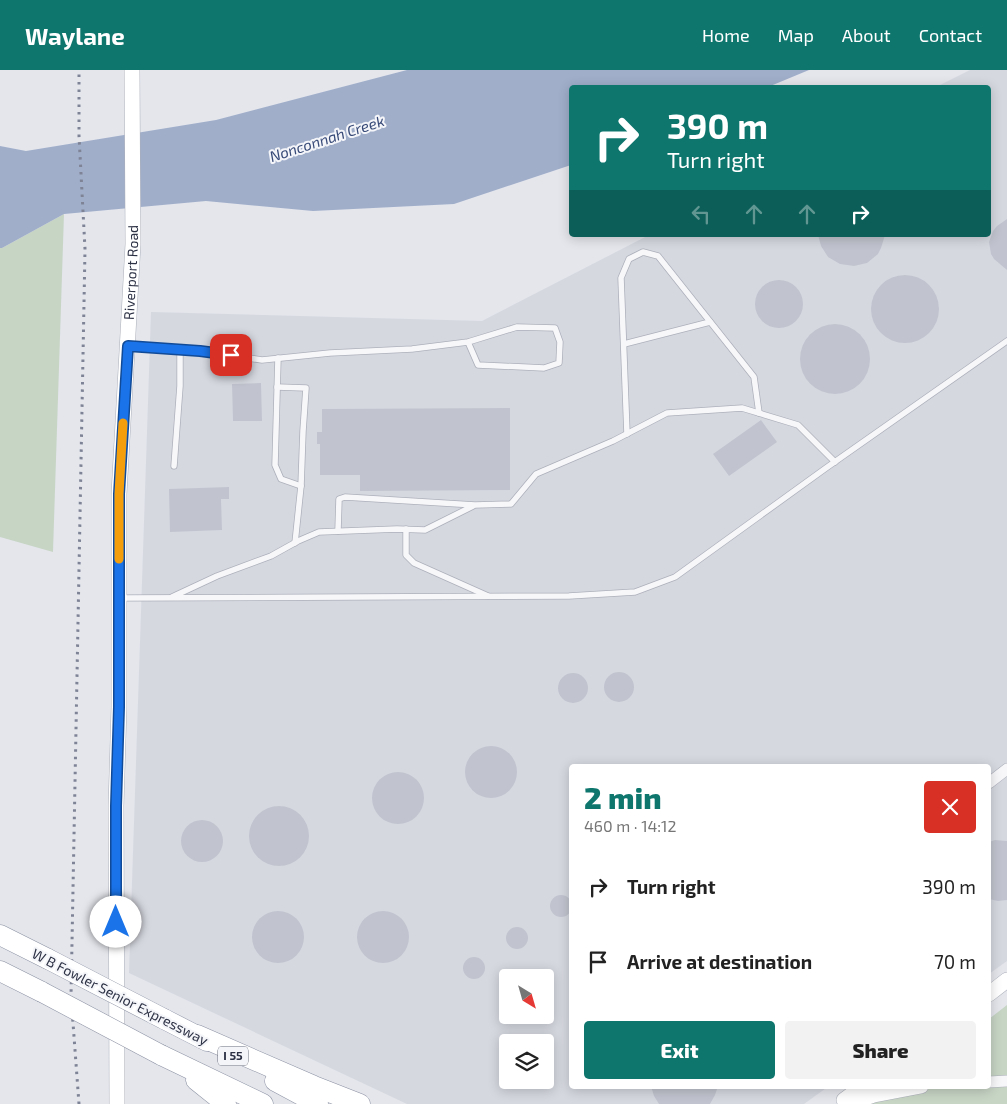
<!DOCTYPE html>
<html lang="en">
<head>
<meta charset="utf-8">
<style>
  :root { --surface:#fff; --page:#f2f2f2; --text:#222; --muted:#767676; --accent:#0f766e }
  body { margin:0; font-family:"Exo 2",sans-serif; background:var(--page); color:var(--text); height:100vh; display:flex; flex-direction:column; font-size:19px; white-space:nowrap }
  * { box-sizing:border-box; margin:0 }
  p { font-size:16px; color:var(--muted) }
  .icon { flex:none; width:28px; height:28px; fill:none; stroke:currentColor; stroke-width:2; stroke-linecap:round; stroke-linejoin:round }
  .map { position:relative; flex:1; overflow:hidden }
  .drawer { position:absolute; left:569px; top:694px; width:422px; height:325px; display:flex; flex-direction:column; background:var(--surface); border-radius:5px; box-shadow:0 2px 12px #0003 }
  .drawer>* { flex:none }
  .top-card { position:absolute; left:569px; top:15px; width:422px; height:152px; border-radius:5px; box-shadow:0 2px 12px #0003; background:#0f766e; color:#fff; overflow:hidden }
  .needle { width:32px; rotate:143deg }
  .fabs { position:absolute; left:499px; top:899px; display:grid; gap:10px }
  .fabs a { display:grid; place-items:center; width:55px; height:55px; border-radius:5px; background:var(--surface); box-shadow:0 2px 12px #0003; font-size:25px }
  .pin { position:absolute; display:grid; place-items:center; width:42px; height:42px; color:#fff; margin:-21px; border-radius:10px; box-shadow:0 2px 8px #0006 }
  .me { position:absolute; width:55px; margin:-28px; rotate:0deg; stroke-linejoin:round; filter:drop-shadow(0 0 4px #0008) }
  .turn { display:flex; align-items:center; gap:18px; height:105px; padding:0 15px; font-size:22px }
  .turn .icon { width:65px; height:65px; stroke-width:2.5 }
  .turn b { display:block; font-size:35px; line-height:42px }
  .lanes { display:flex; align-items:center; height:48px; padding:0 15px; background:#0003; justify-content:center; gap:25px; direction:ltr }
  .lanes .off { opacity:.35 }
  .round { display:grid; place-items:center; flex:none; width:52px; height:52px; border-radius:5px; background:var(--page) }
  .summary { display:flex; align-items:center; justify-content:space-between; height:85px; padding:0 15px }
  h1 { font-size:30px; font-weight:800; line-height:38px; color:var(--accent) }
  .button { display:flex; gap:10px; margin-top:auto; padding:10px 15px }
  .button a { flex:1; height:58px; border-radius:5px; background:var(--accent); color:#fff; font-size:20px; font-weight:800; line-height:58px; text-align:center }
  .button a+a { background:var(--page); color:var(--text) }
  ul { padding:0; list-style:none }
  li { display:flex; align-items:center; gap:15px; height:75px; padding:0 15px }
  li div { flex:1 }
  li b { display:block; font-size:19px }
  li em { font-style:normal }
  header { display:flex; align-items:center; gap:30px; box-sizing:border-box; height:70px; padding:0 25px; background:var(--accent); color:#fff }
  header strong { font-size:24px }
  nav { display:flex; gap:28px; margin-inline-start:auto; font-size:18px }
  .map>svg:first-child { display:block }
  .built { fill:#d6d8e0; fill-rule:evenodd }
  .green { fill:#c7d5c5 }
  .water { fill:#a0aeca }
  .building { fill:#c1c4ce }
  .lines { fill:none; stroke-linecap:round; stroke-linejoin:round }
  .lane-casing { stroke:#adb0ba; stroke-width:7 }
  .street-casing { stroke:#adb0ba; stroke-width:12 }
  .secondary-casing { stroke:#adb0ba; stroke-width:16 }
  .highway-casing { stroke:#8c91a2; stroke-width:21 }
  .lane { stroke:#f7f7fa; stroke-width:5.5 }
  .street { stroke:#f7f7fa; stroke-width:11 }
  .secondary { stroke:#fff; stroke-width:15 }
  .highway { stroke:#fff; stroke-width:20 }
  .rail { stroke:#7e8395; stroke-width:3; stroke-dasharray:2.5 5; stroke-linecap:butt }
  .highway-bridge-casing { stroke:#8c91a2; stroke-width:21; stroke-linecap:butt }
  .highway-bridge { stroke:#fff; stroke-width:20 }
  .route-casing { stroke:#114b97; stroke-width:12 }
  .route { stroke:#1a73e8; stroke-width:9 }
  .slow { stroke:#f59e0b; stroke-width:9 }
  .labels { text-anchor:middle; stroke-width:4; stroke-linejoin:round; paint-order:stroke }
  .shield { fill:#f4f5f9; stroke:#686c7a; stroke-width:1 }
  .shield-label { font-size:12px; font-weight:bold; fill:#2c3144 }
  .street-label { font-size:14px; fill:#2c3144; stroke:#f4f5f9 }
  .water-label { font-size:15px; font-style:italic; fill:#364977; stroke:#f4f5f9 }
</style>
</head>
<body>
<header>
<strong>Waylane</strong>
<nav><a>Home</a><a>Map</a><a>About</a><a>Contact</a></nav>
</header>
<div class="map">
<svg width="1007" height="1034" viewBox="0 0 1007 1034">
  <rect width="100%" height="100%" fill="#e4e6ec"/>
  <path class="built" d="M 970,0 L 1007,0 L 1007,891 L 989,904 L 989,696 L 571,696 L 571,1016 L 829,1016 L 804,1034 L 407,1034 L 129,903 L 151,242 L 482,251 L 649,165 L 989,165 L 989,18 L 936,17 ZM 508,908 L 545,908 L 545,945 L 508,945 ZM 508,972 L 545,972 L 545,1010 L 508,1010 Z"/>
  <g class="green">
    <path d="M 64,144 L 53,482 L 0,467 L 0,178 L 2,178 Z"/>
    <path d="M 1007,935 L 1007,1034 L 872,1034 L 896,1016 L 989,1016 L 989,949 Z"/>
  </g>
  <path class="water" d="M 407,0 L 809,0 L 768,17 L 571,18 L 571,95 L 454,134 L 313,141 L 206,131 L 64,144 L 2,178 L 0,178 L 0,76 L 26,81 L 216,50 Z"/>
  <g class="building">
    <path d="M 1007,149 L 1007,200 L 994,189 L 991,184 L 989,172 L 993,161 L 997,156 Z"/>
    <path d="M 818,165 L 885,165 L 881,178 L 878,184 L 867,193 L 854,196 L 840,194 L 828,187 L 821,176 Z"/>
    <circle cx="905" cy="239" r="34"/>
    <circle cx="779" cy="234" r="24"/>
    <circle cx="835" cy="289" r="35"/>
    <path d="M 261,313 L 262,351 L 233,351 L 232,314 Z"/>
    <path d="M 510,338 L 510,420 L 360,421 L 360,405 L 320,405 L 320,374 L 317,374 L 317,362 L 322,362 L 322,339 Z"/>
    <path d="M 761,350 L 777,372 L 729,406 L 713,384 Z"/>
    <path d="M 229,417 L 229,429 L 221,429 L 222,460 L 170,462 L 169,419 Z"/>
    <circle cx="619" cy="617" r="15"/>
    <circle cx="573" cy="618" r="15"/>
    <circle cx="491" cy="702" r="26"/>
    <circle cx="398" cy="728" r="26"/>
    <circle cx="279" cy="766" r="30"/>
    <circle cx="202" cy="771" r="21"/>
    <path d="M 995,770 L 1007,771 L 1007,830 L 998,831 L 989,829 L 989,772 Z"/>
    <circle cx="561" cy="836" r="11"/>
    <circle cx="383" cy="867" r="26"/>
    <circle cx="278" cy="867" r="26"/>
    <circle cx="517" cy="868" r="11"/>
    <circle cx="474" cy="898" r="11"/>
    <path d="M 651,1016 L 718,1016 L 715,1025 L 710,1034 L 659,1034 L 654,1026 Z"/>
  </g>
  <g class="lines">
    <defs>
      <g id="lane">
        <path d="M 624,274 L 710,252"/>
        <path d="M 127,276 L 200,281 L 262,290 L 330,283 L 412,279 L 468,272 L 517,257 L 555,258 L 560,272 L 559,293 L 544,298 L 478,295 L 468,272"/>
        <path d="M 278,288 L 275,395 L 281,409 L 301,416"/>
        <path d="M 277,317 L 306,318 L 303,361 L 301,416 L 295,473"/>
        <path d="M 627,364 L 621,208 L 629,189 L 643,182 L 658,186 L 754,307 L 759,343"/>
        <path d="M 174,396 L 180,316 L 180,279"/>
        <path d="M 406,459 L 406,485 L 414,493 L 488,526"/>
        <path d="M 338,461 L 339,429 L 345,427 L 475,435 L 511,434 L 536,404 L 613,371 L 667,343 L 742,338 L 798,355 L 835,392"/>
        <path d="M 172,527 L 217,506 L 271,486 L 298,471 L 319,462 L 397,459 L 425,460 L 473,436"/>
        <path d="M 121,528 L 569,526 L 635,522 L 675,507 L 826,398 L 1007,271"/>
      </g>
      <g id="street">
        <path d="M 989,713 L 1007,699"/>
        <path d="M 989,1012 L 1007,1011"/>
      </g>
      <g id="secondary">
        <path d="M 989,924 L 1007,910"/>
        <path d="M 844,1030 L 863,1016"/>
        <path id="s1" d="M 117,1034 L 116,736 L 119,637 L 119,424 L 133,174 L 132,0"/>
        <path d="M 847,1034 L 874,1025 L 921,1016"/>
      </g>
      <g id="highway">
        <path d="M 0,865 L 48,889"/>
        <path d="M 0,901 L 42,922"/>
        <path d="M 164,949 L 207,971"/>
        <path d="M 197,965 L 314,1016 L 360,1034"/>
        <path d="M 161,985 L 263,1034"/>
        <path d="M 196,1010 L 226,1034"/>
        <path d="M 275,1011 L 318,1034"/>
      </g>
    </defs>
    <use href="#lane" class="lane-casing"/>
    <use href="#street" class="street-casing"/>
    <use href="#secondary" class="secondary-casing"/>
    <use href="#highway" class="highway-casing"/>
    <use href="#lane" class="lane"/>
    <use href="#street" class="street"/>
    <use href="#secondary" class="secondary"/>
    <use href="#highway" class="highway"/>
    <path class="rail" d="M 79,1034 L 71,926 L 85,179 L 79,66 L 79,0"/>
    <defs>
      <g id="highway-bridge">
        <path d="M 48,889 L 164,949"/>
        <path d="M 42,922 L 161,985"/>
      </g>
    </defs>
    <use href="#highway-bridge" class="highway-bridge-casing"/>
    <use href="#highway-bridge" class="highway-bridge"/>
  </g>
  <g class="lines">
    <defs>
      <path id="route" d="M 116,852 L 116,736 L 119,637 L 119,424 L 128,276 L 200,281 L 231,285"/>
    </defs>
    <use href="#route" class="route-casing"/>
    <use href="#route" class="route"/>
    <path class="slow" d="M 119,489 L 119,424 L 123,353"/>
  </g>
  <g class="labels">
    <rect class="shield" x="218" y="976.5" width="30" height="19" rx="4"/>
    <g class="shield-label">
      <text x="233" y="990">I 55</text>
    </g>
    <g class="street-label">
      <text dy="5" stroke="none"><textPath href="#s1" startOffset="832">Riverport Road</textPath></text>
      <text transform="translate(120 927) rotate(27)" y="5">W B Fowler Senior Expressway</text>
    </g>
    <g class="water-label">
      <text transform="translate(327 69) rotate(-18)" y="5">Nonconnah Creek</text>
    </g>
  </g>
</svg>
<div class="fabs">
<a><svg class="needle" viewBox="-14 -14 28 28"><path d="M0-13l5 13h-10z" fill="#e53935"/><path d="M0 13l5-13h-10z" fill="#767676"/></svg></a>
<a><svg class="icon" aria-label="layers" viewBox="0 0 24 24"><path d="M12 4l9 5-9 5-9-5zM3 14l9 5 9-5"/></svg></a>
</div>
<div class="pin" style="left:231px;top:285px;background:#d93025"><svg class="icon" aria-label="arrive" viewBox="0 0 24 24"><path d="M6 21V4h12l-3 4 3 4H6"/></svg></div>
<svg class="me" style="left:116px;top:852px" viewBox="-20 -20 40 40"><circle r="19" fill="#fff"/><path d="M0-13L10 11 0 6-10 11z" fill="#1a73e8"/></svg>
<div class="top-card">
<div class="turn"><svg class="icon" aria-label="right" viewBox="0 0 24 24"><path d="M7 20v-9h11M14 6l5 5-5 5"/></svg><div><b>390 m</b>Turn right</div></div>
<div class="lanes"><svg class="icon off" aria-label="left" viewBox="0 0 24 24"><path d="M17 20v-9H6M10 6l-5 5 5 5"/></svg><svg class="icon off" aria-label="ahead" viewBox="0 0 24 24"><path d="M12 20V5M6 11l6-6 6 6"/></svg><svg class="icon off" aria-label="ahead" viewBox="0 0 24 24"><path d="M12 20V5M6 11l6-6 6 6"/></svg><svg class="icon" aria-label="right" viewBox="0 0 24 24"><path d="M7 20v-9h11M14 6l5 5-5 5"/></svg></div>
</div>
<section class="drawer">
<div class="summary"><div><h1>2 min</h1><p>460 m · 14:12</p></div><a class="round" style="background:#d93025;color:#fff"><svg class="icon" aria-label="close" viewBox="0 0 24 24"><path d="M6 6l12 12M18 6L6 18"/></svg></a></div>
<ul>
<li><svg class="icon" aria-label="right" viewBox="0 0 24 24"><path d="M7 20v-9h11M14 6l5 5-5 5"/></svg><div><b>Turn right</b></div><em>390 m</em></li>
<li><svg class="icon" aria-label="arrive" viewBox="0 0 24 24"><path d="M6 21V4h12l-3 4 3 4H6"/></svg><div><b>Arrive at destination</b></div><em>70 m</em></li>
</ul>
<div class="button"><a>Exit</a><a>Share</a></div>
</section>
</div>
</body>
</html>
